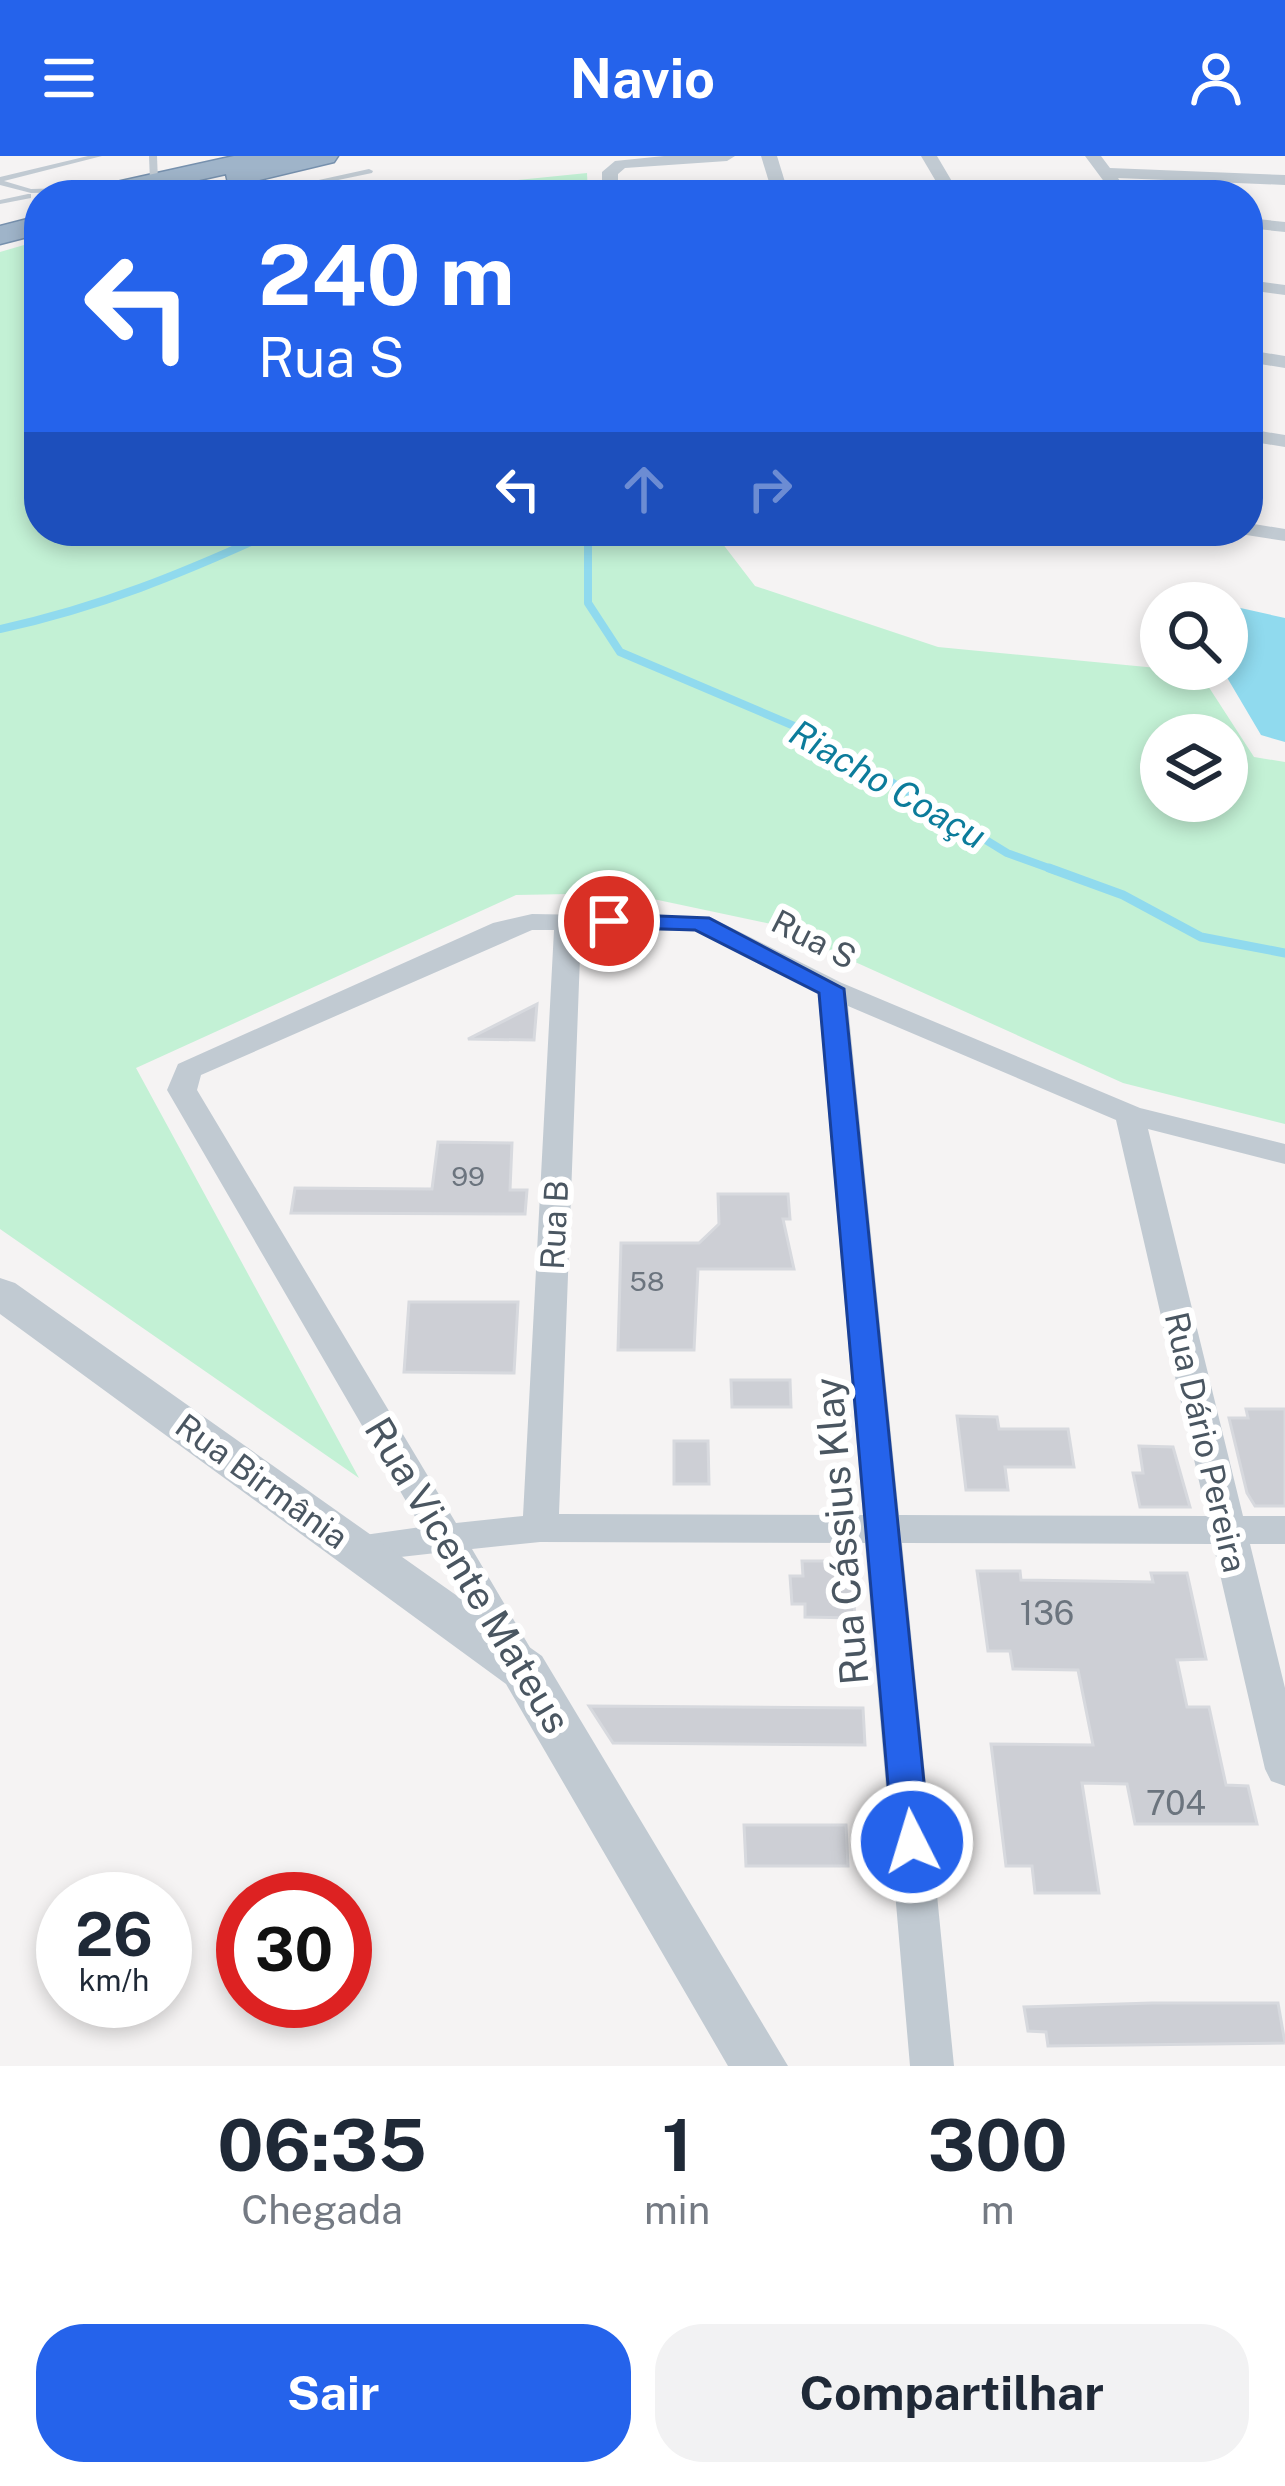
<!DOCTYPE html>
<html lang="pt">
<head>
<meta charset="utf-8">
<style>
  :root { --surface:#fff; --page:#f2f2f3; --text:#1f2937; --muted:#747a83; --accent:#2563eb }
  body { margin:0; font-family:"Public Sans",sans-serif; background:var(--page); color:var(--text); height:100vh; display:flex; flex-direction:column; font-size:45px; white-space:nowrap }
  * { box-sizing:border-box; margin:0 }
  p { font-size:39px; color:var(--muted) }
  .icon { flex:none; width:66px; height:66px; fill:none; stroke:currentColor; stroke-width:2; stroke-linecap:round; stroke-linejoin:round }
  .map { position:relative; height:1910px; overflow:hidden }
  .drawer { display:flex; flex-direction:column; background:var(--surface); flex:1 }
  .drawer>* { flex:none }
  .hud { position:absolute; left:24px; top:24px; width:1239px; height:366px; border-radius:48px; box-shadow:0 6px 18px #0003; background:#2563eb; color:#fff; overflow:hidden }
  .buttons { position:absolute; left:1140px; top:426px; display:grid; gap:24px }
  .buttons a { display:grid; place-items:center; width:108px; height:108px; border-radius:50%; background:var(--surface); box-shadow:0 6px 18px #0003; font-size:60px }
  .speed { position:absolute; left:36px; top:1716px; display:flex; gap:24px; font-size:60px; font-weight:700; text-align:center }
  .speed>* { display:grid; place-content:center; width:156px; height:156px; border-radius:50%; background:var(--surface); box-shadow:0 6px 18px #0003; line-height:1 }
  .speed small { font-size:30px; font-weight:400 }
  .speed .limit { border:18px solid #d22; background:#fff; color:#111 }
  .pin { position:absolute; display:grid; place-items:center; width:102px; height:102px; color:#fff; margin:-51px; border:6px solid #fff; border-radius:50%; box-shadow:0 3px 12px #0007 }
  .me { position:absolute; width:132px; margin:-66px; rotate:355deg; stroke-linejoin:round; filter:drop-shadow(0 0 9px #0008) }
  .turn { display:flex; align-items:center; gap:42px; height:252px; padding:0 36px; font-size:54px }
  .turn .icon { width:156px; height:156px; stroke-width:2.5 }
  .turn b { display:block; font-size:84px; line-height:102px }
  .lanes { display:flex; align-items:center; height:114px; padding:0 36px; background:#0003; justify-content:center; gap:60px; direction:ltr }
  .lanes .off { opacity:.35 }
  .eta { display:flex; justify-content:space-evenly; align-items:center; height:204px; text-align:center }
  .eta b { font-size:72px; font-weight:700; line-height:84px }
  .button { display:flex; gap:24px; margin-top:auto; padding:24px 36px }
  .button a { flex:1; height:138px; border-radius:48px; background:var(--accent); color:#fff; font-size:48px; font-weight:700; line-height:138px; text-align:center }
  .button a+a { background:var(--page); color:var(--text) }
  header { display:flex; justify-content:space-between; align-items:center; height:156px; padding:0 36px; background:var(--accent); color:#fff; font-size:54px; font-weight:700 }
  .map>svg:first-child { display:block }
  .green { fill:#c3f1d5; fill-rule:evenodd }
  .water { fill:#90daee }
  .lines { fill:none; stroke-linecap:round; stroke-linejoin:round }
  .stream-far1 { stroke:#90daee; stroke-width:8 }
  .stream { stroke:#90daee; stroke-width:9 }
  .building { fill:#cdcfd5; stroke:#d7d9de; stroke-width:3 }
  .trunk-casing { stroke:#7690ad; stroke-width:3 }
  .service { fill:#c1cad2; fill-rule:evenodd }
  .minor { fill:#c1cad2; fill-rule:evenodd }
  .tertiary { fill:#c1cad2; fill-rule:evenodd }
  .trunk { fill:#9fb4c9; fill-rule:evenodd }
  .route { fill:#2563eb; stroke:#184099; stroke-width:3 }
  .labels { text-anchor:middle; stroke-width:12; stroke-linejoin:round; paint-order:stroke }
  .number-label { font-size:27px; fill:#6b747e }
  .street-label { font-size:33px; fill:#4a5661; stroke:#fff }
  .near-number-label { font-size:33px; fill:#6b747e }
  .water-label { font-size:36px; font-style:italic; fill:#0c7c9b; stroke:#fff }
  .near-street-label { font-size:39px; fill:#4a5661; stroke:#fff }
</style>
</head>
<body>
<header><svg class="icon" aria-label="menu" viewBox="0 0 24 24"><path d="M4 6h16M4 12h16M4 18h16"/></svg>Navio<svg class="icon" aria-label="person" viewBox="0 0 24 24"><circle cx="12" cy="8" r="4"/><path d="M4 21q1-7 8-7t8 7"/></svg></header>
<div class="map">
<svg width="1285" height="1910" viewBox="0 0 1285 1910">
  <rect width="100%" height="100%" fill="#f5f3f3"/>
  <g class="green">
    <path d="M 587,17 L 588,39 L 401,39 L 401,36 Z"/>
    <path d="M 24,89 L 39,89 L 39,375 L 705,375 L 719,383 L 755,430 L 938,491 L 1199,516 L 1254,601 L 1285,606 L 1285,968 L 1123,927 L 771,768 L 625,737 L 516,739 L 136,912 L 359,1322 L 0,1073 L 0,96 ZM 1161,579 L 1227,579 L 1227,645 L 1161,645 Z"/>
  </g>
  <path class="water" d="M 1227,449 L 1285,462 L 1285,586 L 1261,579 L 1222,513 L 1227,513 Z"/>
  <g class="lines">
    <g class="stream-far1">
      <path d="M 581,375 L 588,377 L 588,447 L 620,496 L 813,578 L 1007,697 L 1057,715"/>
      <path d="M 0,473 C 98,452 184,417 275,375"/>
    </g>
    <path class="stream" d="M 1049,712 L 1123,739 L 1201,781 L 1285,797"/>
  </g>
  <g class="building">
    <path d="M 537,848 L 534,884 L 468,883 Z"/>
    <path d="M 438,986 L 512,987 L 510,1034 L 527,1034 L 525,1058 L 291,1057 L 295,1032 L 432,1033 Z"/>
    <path d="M 718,1038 L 788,1038 L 790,1063 L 783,1063 L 794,1113 L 698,1113 L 694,1194 L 618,1194 L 621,1087 L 699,1087 L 719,1068 Z"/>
    <path d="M 409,1146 L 518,1146 L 514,1217 L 404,1216 Z"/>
    <path d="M 731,1224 L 790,1224 L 791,1251 L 732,1251 Z"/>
    <path d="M 1246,1253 L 1285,1253 L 1285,1350 L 1255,1350 L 1247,1337 L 1229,1262 L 1248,1262 Z"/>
    <path d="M 957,1260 L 997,1261 L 999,1273 L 1068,1273 L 1074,1311 L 1005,1311 L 1008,1334 L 966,1334 Z"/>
    <path d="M 674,1285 L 708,1285 L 709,1328 L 674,1328 Z"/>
    <path d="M 1139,1290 L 1173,1291 L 1190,1351 L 1140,1351 L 1133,1317 L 1143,1317 Z"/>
    <path d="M 802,1405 L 851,1405 L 855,1462 L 805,1461 L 805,1448 L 792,1448 L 790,1420 L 803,1420 Z"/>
    <path d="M 977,1415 L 1020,1415 L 1021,1424 L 1153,1426 L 1151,1417 L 1187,1417 L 1206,1503 L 1177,1504 L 1187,1551 L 1209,1551 L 1226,1629 L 1248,1630 L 1257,1668 L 1135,1668 L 1127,1628 L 1082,1627 L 1099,1737 L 1035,1737 L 1032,1710 L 1006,1710 L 991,1588 L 1093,1589 L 1078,1514 L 1013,1513 L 1010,1495 L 988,1495 Z"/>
    <path d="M 589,1550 L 863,1552 L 865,1589 L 613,1587 Z"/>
    <path d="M 744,1669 L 846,1669 L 848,1710 L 746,1710 Z"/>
    <path d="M 1152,1847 L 1278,1847 L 1285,1887 L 1048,1890 L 1046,1876 L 1028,1875 L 1024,1851 Z"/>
  </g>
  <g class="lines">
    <defs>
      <g id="trunk">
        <path d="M 234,0 L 338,0 L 334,6 L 238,29 L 228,27 L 226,18 L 132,39 L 81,39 L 85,33 Z"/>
        <path d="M 39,60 L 39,78 L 0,88 L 0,70 Z"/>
      </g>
    </defs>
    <use href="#trunk" class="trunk-casing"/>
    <g class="service">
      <path d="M 88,0 L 102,0 L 4,25 L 31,33 L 104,31 L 108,33 L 107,35 L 31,37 L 0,29 L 0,21 Z"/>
      <path d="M 149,0 L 157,0 L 158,26 L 154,28 L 150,26 Z"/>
      <path d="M 369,13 L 373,15 L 372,17 L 266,39 L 255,38 Z"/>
      <path d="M 247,16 L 254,18 C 240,34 227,39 206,39 L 235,29 Z"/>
      <path d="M 28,38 L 31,38 L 31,42 L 0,48 L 0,44 Z"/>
    </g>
    <g class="minor">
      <path d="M 664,0 L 735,0 L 727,5 L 625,12 L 618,18 L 618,39 L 602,39 L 602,16 L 615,5 Z"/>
      <path d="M 761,0 L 777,0 L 789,39 L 773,39 Z"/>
      <path d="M 921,0 L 937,0 L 960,39 L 944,39 Z"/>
      <path d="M 1085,0 L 1101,0 L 1110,12 L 1285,19 L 1285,29 L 1118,22 L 1130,39 L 1114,39 Z"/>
      <path d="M 1248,62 L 1285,66 L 1285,76 L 1248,72 Z"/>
      <path d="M 1248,124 L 1285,129 L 1285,139 L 1248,134 Z"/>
      <path d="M 1248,194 L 1285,200 L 1285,212 L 1248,206 Z"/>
      <path d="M 1248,273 L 1285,279 L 1285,291 L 1248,285 Z"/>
      <path d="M 1248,367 L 1285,373 L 1285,385 L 1240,378 L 1248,375 Z"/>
      <path d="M 532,758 L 710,761 L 842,827 L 1140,952 L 1285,988 L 1285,1008 L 1148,973 L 1243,1360 L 1285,1360 L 1285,1388 L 1250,1388 L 1285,1532 L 1285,1630 L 1271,1625 L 1265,1613 L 1213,1388 L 902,1387 L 954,1910 L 910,1910 L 865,1387 L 540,1386 L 472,1393 L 535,1500 L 529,1511 L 516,1515 L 503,1511 L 436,1397 L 356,1406 L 343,1402 L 338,1392 L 343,1382 L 421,1371 L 167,934 L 178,908 L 493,767 ZM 532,774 L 554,774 L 523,1360 L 456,1367 L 197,934 L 201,919 ZM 581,774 L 695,775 L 818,837 L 863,1359 L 559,1358 ZM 848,850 L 1116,964 L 1207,1360 L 899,1359 Z"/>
    </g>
    <path class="tertiary" d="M 0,1122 L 15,1127 L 542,1500 L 788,1910 L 728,1910 L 506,1528 L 0,1158 Z"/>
    <use href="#trunk" class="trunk"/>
  </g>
  <path class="route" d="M 609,758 L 709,762 L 844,833 L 930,1686 L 925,1698 L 912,1702 L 899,1698 L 893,1686 L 819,837 L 695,774 L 600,771 L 597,765 Z"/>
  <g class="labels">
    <g class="number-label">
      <text x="468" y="1030">99</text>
      <text x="647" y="1135">58</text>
    </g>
    <g class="street-label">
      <text transform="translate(814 783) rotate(27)" y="12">Rua S</text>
      <text transform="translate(554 1069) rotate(-87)" y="12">Rua B</text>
      <text transform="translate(1206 1286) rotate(77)" y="12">Rua Dário Pereira</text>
      <text transform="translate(262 1325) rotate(36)" y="12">Rua Birmânia</text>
    </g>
    <g class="near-number-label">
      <text x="1047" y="1469">136</text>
      <text x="1176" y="1659">704</text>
    </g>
    <g class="water-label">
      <text transform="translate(888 628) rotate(30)" y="13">Riacho Coaçu</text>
    </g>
    <g class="near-street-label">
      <text transform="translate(841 1375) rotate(-95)" y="14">Rua Cássius Klay</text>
      <text transform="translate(468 1419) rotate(59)" y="14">Rua Vicente Mateus</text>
    </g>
  </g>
</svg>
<div class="buttons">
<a><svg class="icon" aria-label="search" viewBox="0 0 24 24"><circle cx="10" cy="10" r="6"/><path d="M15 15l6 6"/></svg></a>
<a><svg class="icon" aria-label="layers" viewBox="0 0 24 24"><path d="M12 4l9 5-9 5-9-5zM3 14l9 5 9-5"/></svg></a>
</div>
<div class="speed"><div>26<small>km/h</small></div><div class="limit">30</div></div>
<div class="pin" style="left:609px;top:765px;background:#d93025"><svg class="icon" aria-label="arrive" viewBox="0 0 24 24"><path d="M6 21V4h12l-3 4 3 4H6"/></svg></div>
<svg class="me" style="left:912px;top:1686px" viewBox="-20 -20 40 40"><circle r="17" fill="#2563eb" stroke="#fff" stroke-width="3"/><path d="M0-11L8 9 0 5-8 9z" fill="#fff"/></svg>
<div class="hud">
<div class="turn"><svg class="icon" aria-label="left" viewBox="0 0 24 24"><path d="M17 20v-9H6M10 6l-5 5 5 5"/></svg><div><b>240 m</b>Rua S</div></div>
<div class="lanes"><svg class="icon" aria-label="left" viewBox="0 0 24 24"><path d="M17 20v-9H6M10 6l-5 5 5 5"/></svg><svg class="icon off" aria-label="ahead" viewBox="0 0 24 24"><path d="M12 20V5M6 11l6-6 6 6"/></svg><svg class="icon off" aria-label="right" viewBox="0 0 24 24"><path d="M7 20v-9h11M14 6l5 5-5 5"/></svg></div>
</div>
</div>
<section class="drawer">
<div class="eta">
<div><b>06:35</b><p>Chegada</p></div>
<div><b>1</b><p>min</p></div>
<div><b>300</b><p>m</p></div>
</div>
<div class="button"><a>Sair</a><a>Compartilhar</a></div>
</section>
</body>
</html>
